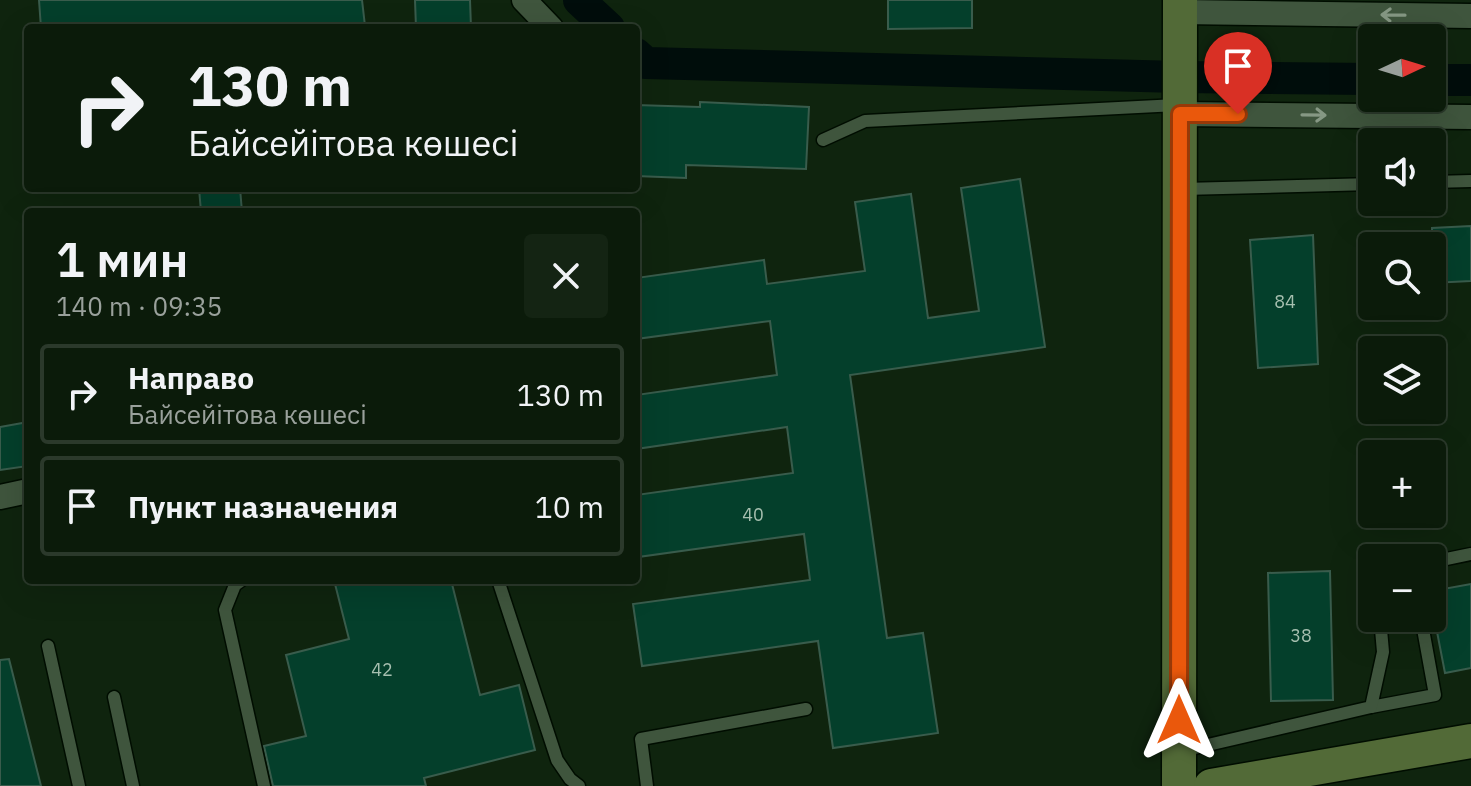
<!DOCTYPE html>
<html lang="ru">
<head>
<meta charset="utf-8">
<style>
  :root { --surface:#0b1b0a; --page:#142413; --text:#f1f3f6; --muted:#9aa19c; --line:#2b392b }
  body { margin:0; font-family:"IBM Plex Sans",sans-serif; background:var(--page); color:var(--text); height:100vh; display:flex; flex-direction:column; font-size:30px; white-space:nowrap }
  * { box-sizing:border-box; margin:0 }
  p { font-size:26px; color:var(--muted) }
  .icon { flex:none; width:44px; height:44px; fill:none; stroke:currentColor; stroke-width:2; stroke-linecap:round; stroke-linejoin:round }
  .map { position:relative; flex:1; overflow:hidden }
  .details { position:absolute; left:24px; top:208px; width:616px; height:376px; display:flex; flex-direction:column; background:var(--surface); border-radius:8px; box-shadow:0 8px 32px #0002,0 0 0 2px var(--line) }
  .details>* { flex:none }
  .top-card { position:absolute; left:24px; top:24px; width:616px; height:168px; border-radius:8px; box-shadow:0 8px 32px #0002,0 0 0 2px var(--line); background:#0b1b0a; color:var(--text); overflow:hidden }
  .needle { width:52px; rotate:86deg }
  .fabs { position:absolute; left:1358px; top:24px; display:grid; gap:16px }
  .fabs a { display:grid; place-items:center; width:88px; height:88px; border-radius:8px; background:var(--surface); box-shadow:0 8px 32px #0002,0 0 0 2px var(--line); font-size:40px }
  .pin { position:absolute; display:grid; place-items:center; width:68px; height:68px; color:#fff; margin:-82px -34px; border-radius:50% 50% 50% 0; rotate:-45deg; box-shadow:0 0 8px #0007 }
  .pin .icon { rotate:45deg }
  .me { position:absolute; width:88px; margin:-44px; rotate:0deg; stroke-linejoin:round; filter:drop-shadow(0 0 6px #0008) }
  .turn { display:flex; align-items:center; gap:28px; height:168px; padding:0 32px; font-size:36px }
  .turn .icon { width:104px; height:104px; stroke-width:2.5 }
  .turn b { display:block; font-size:56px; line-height:68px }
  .round { display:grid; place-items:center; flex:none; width:84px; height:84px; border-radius:8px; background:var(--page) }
  .overview { display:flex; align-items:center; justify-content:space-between; height:136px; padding:0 32px }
  h1 { font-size:48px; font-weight:600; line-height:60px }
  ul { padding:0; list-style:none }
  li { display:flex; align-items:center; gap:24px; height:100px; margin:0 16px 12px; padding:0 16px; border:4px solid var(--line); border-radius:8px }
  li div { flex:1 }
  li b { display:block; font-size:30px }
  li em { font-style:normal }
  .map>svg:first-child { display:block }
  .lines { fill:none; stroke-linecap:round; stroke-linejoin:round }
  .canal { stroke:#000d0b; stroke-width:32 }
  .building { fill:#043f2b; stroke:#395c4c; stroke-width:2 }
  .lane-casing { stroke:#000d00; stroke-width:15 }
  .street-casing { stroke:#000d00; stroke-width:27 }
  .secondary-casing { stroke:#000d00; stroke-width:37 }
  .lane { stroke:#3f553d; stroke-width:12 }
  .street { stroke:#3f553d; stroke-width:24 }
  .secondary { stroke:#526a37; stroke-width:34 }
  .oneway { stroke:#869884 }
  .route-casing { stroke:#983908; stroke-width:20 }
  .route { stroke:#ea580c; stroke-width:14 }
  .labels { text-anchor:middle; stroke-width:8; stroke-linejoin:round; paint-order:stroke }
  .number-label { font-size:18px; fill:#a6bfaf }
</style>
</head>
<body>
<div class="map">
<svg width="1471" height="786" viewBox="0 0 1471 786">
  <rect width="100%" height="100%" fill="#0f240e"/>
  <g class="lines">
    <g class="canal">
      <path d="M 579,0 L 609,28"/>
      <path d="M 636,54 L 646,63 L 1180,77 L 1372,79"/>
      <path d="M 1432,80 L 1471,80"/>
    </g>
  </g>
  <g class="building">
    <path d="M 39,0 L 362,0 L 365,26 L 41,28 Z"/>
    <path d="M 415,0 L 470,0 L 471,28 L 416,28 Z"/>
    <path d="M 888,0 L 972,0 L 972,28 L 888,29 Z"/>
    <path d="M 700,102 L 809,107 L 806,169 L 686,165 L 686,178 L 636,176 L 636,105 L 700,107 Z"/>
    <path d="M 1020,179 L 1045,347 L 850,375 L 887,638 L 923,633 L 938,733 L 833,748 L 818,641 L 642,666 L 633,604 L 810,580 L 804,534 L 638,557 L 636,495 L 793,473 L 787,427 L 636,449 L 636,395 L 777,375 L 770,321 L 636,339 L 636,278 L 764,260 L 767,284 L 865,271 L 855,202 L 911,194 L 928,318 L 979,311 L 961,188 Z"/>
    <path d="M 199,188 L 240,188 L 242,212 L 201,212 Z"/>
    <path d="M 1471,226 L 1471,281 L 1432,283 L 1432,228 Z"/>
    <path d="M 1313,235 L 1318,364 L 1258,368 L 1250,240 Z"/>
    <path d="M 28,422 L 28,466 L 0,470 L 0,427 Z"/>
    <path d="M 1330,571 L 1333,700 L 1271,701 L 1268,573 Z"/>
    <path d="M 334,580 L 451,580 L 480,695 L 519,685 L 535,750 L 424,778 L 426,786 L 273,786 L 264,746 L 306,736 L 286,655 L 349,639 Z"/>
    <path d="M 1471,584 L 1471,668 L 1445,673 L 1432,606 L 1432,591 Z"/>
    <path d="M 9,659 L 41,786 L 0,786 L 0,660 Z"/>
  </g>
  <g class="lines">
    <defs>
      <g id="lane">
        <path d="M 823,140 L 865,121 L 1177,105"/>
        <path d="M 1432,182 L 1471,181"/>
        <path d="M 1183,189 L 1372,184"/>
        <path d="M 1432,562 L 1471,554"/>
        <path d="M 242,580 L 235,585 L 225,610 L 264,786"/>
        <path d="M 498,580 L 557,760 L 570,779 L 579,786"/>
        <path d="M 48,646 L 79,786"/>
        <path d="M 114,697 L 133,786"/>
        <path d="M 1371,707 L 1435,695 L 1421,618"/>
        <path d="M 1182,751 L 1371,707 L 1383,652 L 1380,618"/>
        <path d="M 647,786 L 641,739 L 806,709"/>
      </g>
      <g id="street">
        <path d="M 524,0 L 551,28"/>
        <path d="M 1180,12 L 1471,16"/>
        <path d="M 1180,114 L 1471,117"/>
        <path d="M 0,497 L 28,491"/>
      </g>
      <g id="secondary">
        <path d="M 1179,786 L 1180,0"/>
        <path d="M 1211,786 L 1471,741"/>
      </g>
    </defs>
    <use href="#lane" class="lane-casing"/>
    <use href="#street" class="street-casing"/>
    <use href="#secondary" class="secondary-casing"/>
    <use href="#lane" class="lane"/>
    <use href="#street" class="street"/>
    <use href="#secondary" class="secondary"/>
  </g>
  <defs><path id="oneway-shaft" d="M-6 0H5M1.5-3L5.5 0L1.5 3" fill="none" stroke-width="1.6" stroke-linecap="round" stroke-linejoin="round" transform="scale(2)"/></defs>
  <g class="oneway">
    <use href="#oneway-shaft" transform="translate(1393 15) rotate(-179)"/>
    <use href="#oneway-shaft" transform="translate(1314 115) rotate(1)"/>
  </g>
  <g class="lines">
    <defs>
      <path id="route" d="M 1179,720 L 1180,114 L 1238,114"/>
    </defs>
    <use href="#route" class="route-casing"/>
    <use href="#route" class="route"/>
  </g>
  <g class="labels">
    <g class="number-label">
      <text x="1285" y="308">84</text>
      <text x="753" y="521">40</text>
      <text x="1301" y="642">38</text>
      <text x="382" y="676">42</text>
    </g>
  </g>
</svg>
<div class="fabs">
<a><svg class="needle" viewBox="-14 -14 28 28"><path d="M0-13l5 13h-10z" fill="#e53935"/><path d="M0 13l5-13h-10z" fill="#9aa19c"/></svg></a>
<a><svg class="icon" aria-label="sound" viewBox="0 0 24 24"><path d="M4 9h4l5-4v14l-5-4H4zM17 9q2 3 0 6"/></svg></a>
<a><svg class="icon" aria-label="search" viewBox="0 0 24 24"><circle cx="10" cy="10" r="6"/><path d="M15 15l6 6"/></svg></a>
<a><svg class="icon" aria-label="layers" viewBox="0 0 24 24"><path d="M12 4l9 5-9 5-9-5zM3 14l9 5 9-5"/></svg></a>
<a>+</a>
<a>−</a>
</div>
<div class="pin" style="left:1238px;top:114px;background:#d93025"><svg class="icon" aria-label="arrive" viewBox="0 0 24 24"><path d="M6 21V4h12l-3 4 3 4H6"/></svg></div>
<svg class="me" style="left:1179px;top:720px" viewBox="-20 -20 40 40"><path d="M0-17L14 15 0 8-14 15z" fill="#ea580c" stroke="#fff" stroke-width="4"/></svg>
<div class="top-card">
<div class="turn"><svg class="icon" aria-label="right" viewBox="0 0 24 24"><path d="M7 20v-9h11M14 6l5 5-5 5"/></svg><div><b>130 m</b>Байсейітова көшесі</div></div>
</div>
<section class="details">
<div class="overview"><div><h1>1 мин</h1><p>140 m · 09:35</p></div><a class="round"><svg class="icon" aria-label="close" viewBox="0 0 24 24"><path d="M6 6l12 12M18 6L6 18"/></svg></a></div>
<ul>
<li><svg class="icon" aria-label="right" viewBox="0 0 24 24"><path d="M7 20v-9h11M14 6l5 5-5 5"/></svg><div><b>Направо</b><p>Байсейітова көшесі</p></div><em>130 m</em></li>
<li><svg class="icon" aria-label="arrive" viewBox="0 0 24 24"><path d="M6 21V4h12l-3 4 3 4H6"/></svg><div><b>Пункт назначения</b></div><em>10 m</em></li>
</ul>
</section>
</div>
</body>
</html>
